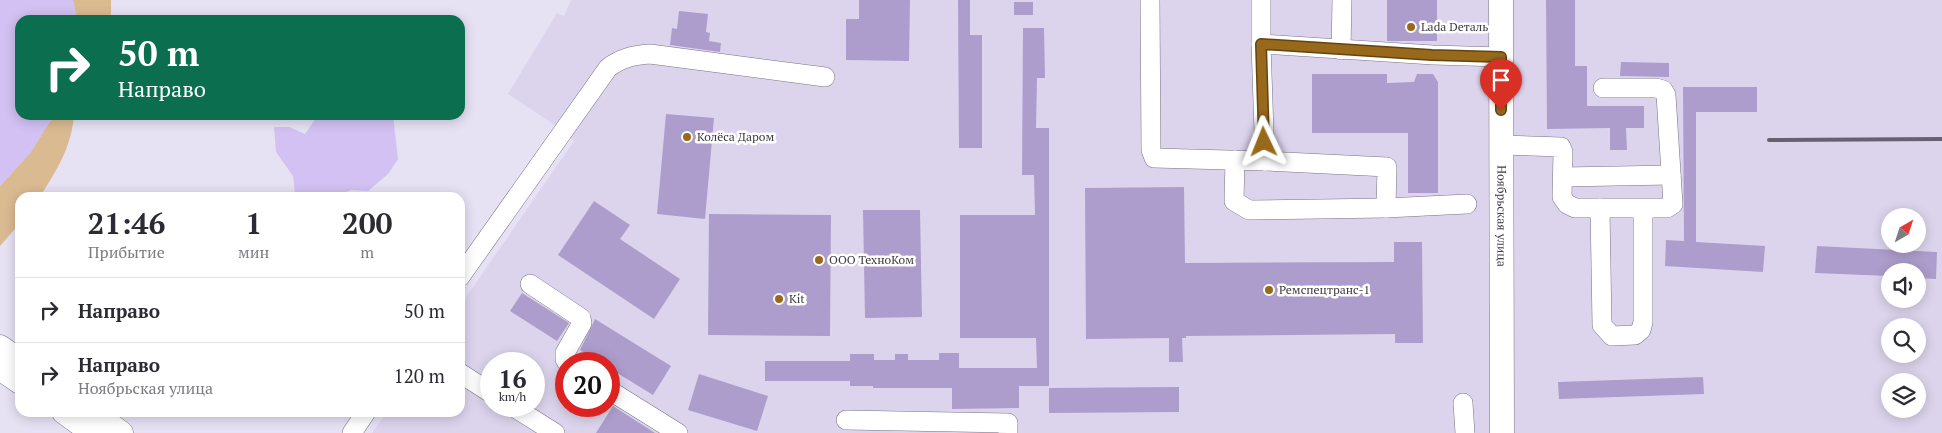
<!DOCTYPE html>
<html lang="ru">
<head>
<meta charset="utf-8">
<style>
  :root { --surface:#fff; --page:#f2f2f3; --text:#2b2b33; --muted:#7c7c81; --line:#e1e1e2 }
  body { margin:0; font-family:"PT Serif",serif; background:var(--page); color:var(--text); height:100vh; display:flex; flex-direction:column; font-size:19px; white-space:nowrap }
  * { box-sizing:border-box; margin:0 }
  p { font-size:16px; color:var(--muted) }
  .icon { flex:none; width:28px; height:28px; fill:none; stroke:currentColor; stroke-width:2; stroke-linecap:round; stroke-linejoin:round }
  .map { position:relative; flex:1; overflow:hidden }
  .sheet { position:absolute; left:15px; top:192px; width:450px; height:225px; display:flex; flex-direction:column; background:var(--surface); border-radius:15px; box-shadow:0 2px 12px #0003 }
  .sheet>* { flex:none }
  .banner { position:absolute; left:15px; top:15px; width:450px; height:105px; border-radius:15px; box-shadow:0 2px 12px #0003; background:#0b6e4f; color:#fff; overflow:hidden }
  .needle { width:32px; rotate:39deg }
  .tools { position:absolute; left:1881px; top:208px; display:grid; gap:10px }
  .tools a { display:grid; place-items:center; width:45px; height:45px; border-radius:50%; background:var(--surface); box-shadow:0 2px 12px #0003; font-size:25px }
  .speed { position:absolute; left:480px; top:352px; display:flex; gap:10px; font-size:25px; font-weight:700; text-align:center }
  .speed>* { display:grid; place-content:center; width:65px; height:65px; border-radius:50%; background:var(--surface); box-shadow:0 2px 12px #0003; line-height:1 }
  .speed small { font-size:12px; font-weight:400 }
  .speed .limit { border:8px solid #d22; background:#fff; color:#111 }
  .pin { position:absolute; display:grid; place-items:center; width:42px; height:42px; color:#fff; margin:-51px -21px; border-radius:50% 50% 50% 0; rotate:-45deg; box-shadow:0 0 5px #0007 }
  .pin .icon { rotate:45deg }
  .me { position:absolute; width:55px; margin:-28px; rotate:358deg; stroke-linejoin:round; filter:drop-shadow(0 0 4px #0008) }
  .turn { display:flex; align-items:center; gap:18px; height:105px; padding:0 20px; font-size:22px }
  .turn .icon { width:65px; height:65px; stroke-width:2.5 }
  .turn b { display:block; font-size:35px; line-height:42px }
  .eta { display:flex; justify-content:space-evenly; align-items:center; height:85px; text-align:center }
  .eta b { font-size:30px; font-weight:600; line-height:35px }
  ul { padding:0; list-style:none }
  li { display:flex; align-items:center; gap:15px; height:65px; padding:0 20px; border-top:1px solid var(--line) }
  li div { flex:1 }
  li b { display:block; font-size:19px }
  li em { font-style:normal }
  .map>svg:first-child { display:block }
  .built { fill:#dcd4ec; fill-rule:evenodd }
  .green { fill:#daba91 }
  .water { fill:#d2c1f2 }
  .building { fill:#ad9dcc }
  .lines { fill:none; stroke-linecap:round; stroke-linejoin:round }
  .minor-casing { stroke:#797384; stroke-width:20 }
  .major-casing { stroke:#797384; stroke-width:25 }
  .minor { stroke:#fff; stroke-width:19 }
  .major { stroke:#fff; stroke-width:24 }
  .rail { stroke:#65626c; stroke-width:4 }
  .route-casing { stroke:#634412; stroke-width:12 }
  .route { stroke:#99691b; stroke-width:9 }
  .poi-dot { fill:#99691b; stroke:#fff; stroke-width:2 }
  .labels { text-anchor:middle; stroke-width:5; stroke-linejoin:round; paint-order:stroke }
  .poi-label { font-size:12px; fill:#3c3a41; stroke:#fff; text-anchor:start }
  .street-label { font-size:12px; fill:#3c3a41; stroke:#fff }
</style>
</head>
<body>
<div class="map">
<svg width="1942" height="433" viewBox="0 0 1942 433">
  <rect width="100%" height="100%" fill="#e7e1f4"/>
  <path class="built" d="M 571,0 L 1942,0 L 1942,433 L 372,433 L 386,413 L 460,412 L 460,306 L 574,141 L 549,121 L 508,94 L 557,13 L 564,16 ZM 1890,216 L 1918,216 L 1918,244 L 1890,244 ZM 1890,271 L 1918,271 L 1918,299 L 1890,299 ZM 1890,326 L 1918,326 L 1918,354 L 1890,354 ZM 491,364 L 534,364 L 534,406 L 491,406 ZM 566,364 L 609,364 L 609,406 L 566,406 ZM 1890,381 L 1918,381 L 1918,409 L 1890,409 Z"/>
  <g class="green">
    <path d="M 73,0 L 111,0 L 111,20 L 77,20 Z"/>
    <path d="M 54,115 L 74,115 C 71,149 57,169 40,197 L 20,198 L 20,223 L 0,246 L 0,186 L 30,153 Z"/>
  </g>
  <g class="water">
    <path d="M 0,0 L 73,0 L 77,20 L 20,20 L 20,115 L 54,115 L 30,153 L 0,186 Z"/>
    <path d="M 316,115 L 393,115 L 398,159 L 388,174 L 368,191 L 351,190 L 331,198 L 300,197 L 295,194 L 293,176 L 276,152 L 274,127 L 289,127 L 305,134 L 316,118 Z"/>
  </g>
  <g class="building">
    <path d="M 859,0 L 910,0 L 909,61 L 846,60 L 846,19 L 859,19 Z"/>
    <path d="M 958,0 L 970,0 L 970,35 L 982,35 L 982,148 L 959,148 Z"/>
    <rect x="1387" y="0" width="50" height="41"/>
    <path d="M 1546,0 L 1575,0 L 1575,66 L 1587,66 L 1587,106 L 1644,106 L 1644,128 L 1626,128 L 1627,150 L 1610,150 L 1610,128 L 1547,129 Z"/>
    <rect x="1014" y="2" width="19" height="13"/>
    <path d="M 679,11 L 708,14 L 706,32 L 710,33 L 709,41 L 721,43 L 720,52 L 670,45 L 672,28 L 677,29 Z"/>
    <path d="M 1023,28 L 1044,28 L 1045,78 L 1037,78 L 1036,128 L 1049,128 L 1049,386 L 1019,386 L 1019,408 L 952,409 L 952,388 L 873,388 L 873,386 L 850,386 L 850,381 L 765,381 L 765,361 L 850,361 L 850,354 L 874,354 L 874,360 L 895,360 L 895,354 L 908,354 L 908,360 L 939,360 L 939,353 L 959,353 L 959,368 L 1037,368 L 1036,338 L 960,338 L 960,215 L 1035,215 L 1034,175 L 1022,175 Z"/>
    <path d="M 1621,62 L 1669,63 L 1669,77 L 1620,76 Z"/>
    <path d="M 1312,74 L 1387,74 L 1387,83 L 1414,82 L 1417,74 L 1433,74 L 1438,82 L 1438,193 L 1408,193 L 1408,133 L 1312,133 Z"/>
    <path d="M 1683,87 L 1757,87 L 1757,112 L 1696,112 L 1696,242 L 1765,246 L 1763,272 L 1665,266 L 1666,240 L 1684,241 Z"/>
    <path d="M 666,114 L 714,118 L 705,219 L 657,214 Z"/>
    <path d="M 1184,187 L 1185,263 L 1394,262 L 1394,242 L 1422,242 L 1423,343 L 1395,343 L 1395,334 L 1186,336 L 1186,338 L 1182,338 L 1183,362 L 1169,362 L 1169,338 L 1086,339 L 1085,188 Z"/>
    <path d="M 594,201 L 630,225 L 620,239 L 680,279 L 654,319 L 558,255 Z"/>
    <path d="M 863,210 L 920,210 L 922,317 L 865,318 Z"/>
    <path d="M 709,214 L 831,215 L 830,336 L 708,335 Z"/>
    <path d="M 1817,246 L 1937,252 L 1936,279 L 1918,278 L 1918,271 L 1890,271 L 1890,276 L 1815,273 Z"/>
    <path d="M 522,293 L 569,323 L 557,341 L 510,311 Z"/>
    <path d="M 595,319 L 671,366 L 653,395 L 609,368 L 609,364 L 602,364 L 580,350 Z"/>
    <path d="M 699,374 L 768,396 L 757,431 L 688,410 Z"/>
    <path d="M 1703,377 L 1704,394 L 1559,399 L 1558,382 Z"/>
    <path d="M 1179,387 L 1179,412 L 1049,413 L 1049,388 Z"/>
    <path d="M 613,406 L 655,433 L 596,433 Z"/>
  </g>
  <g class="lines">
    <defs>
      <g id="minor">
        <path d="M 1150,0 L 1151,150 L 1154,158 L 1265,161"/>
        <path d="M 1261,0 L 1261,44"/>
        <path d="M 1341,50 L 1342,0"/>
        <path d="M 1501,145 L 1561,147 L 1563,152 L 1562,197 L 1567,204 L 1575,208 L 1667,208 L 1673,204 L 1666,95 L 1663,90 L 1656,88 L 1603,88"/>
        <path d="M 1235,160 L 1234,201 L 1249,210 L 1386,208"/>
        <path d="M 1563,177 L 1671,175"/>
        <path d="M 1467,204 L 1386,208 L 1387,167 L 1265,161 L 1261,44 L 1433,55 L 1501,57"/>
        <path d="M 1600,208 L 1602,325 L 1612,336 L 1635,335 L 1641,330 L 1643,322 L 1643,209"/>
        <path d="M 460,277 L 608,68 C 621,58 634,55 650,54 L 825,77"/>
        <path d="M 530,284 L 581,318 L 582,323 L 565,353 L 565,359 L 568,364"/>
        <path d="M 460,373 L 491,393"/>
        <path d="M 609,390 L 678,433"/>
        <path d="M 1463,403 L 1465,433"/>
        <path d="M 512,406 L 555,433"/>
        <path d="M 846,420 L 1008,423 L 1008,433"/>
        <path d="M 352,433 L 366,412"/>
      </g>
      <g id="major">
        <path id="s1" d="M 1501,0 L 1502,433"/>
        <path d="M 0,347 L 20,361"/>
        <path d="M 0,368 L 20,382"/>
        <path d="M 64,412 L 93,433"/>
        <path d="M 92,412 L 121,433"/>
      </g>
    </defs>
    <use href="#minor" class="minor-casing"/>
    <use href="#major" class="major-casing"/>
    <use href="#minor" class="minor"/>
    <use href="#major" class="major"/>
    <path class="rail" d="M 1769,140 L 1942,139"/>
  </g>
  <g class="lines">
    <defs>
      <path id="route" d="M 1264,142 L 1261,44 L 1432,55 L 1501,57 L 1501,110"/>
    </defs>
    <use href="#route" class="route-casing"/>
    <use href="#route" class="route"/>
  </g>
  <g class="poi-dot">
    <circle cx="1411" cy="27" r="5"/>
    <circle cx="687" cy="137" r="5"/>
    <circle cx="819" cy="260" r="5"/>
    <circle cx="1269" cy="290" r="5"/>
    <circle cx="779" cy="299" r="5"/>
  </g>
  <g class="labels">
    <g class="poi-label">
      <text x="1421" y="31">Lada Dеталь</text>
      <text x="697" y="141">Колёса Даром</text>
      <text x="829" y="264">ООО ТехноКом</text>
      <text x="1279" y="294">Ремспецтранс-1</text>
      <text x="789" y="303">Kit</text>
    </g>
    <g class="street-label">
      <text dy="4" stroke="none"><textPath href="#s1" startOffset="216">Ноябрьская улица</textPath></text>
    </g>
  </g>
</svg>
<div class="tools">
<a><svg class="needle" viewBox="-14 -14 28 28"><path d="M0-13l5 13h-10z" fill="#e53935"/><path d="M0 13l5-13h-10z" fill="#7c7c81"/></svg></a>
<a><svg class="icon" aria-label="sound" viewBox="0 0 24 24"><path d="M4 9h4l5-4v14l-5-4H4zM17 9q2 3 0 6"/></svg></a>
<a><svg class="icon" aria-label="search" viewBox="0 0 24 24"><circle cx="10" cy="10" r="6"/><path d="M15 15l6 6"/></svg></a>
<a><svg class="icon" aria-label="layers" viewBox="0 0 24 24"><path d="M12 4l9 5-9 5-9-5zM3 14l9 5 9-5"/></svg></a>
</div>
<div class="speed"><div>16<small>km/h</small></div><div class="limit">20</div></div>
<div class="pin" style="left:1501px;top:110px;background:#d93025"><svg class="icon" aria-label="arrive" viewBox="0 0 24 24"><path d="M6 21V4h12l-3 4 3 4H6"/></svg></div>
<svg class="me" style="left:1264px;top:142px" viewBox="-20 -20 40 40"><path d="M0-17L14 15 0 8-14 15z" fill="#99691b" stroke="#fff" stroke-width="4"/></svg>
<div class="banner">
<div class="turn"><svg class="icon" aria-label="right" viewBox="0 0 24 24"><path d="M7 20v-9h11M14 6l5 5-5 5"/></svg><div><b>50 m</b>Направо</div></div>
</div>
<section class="sheet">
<div class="eta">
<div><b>21:46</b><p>Прибытие</p></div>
<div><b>1</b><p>мин</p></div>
<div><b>200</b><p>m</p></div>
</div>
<ul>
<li><svg class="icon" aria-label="right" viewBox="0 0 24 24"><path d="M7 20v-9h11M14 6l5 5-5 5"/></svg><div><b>Направо</b></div><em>50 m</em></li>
<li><svg class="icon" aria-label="right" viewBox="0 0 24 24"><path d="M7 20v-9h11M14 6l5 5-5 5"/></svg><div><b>Направо</b><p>Ноябрьская улица</p></div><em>120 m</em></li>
</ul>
</section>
</div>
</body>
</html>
